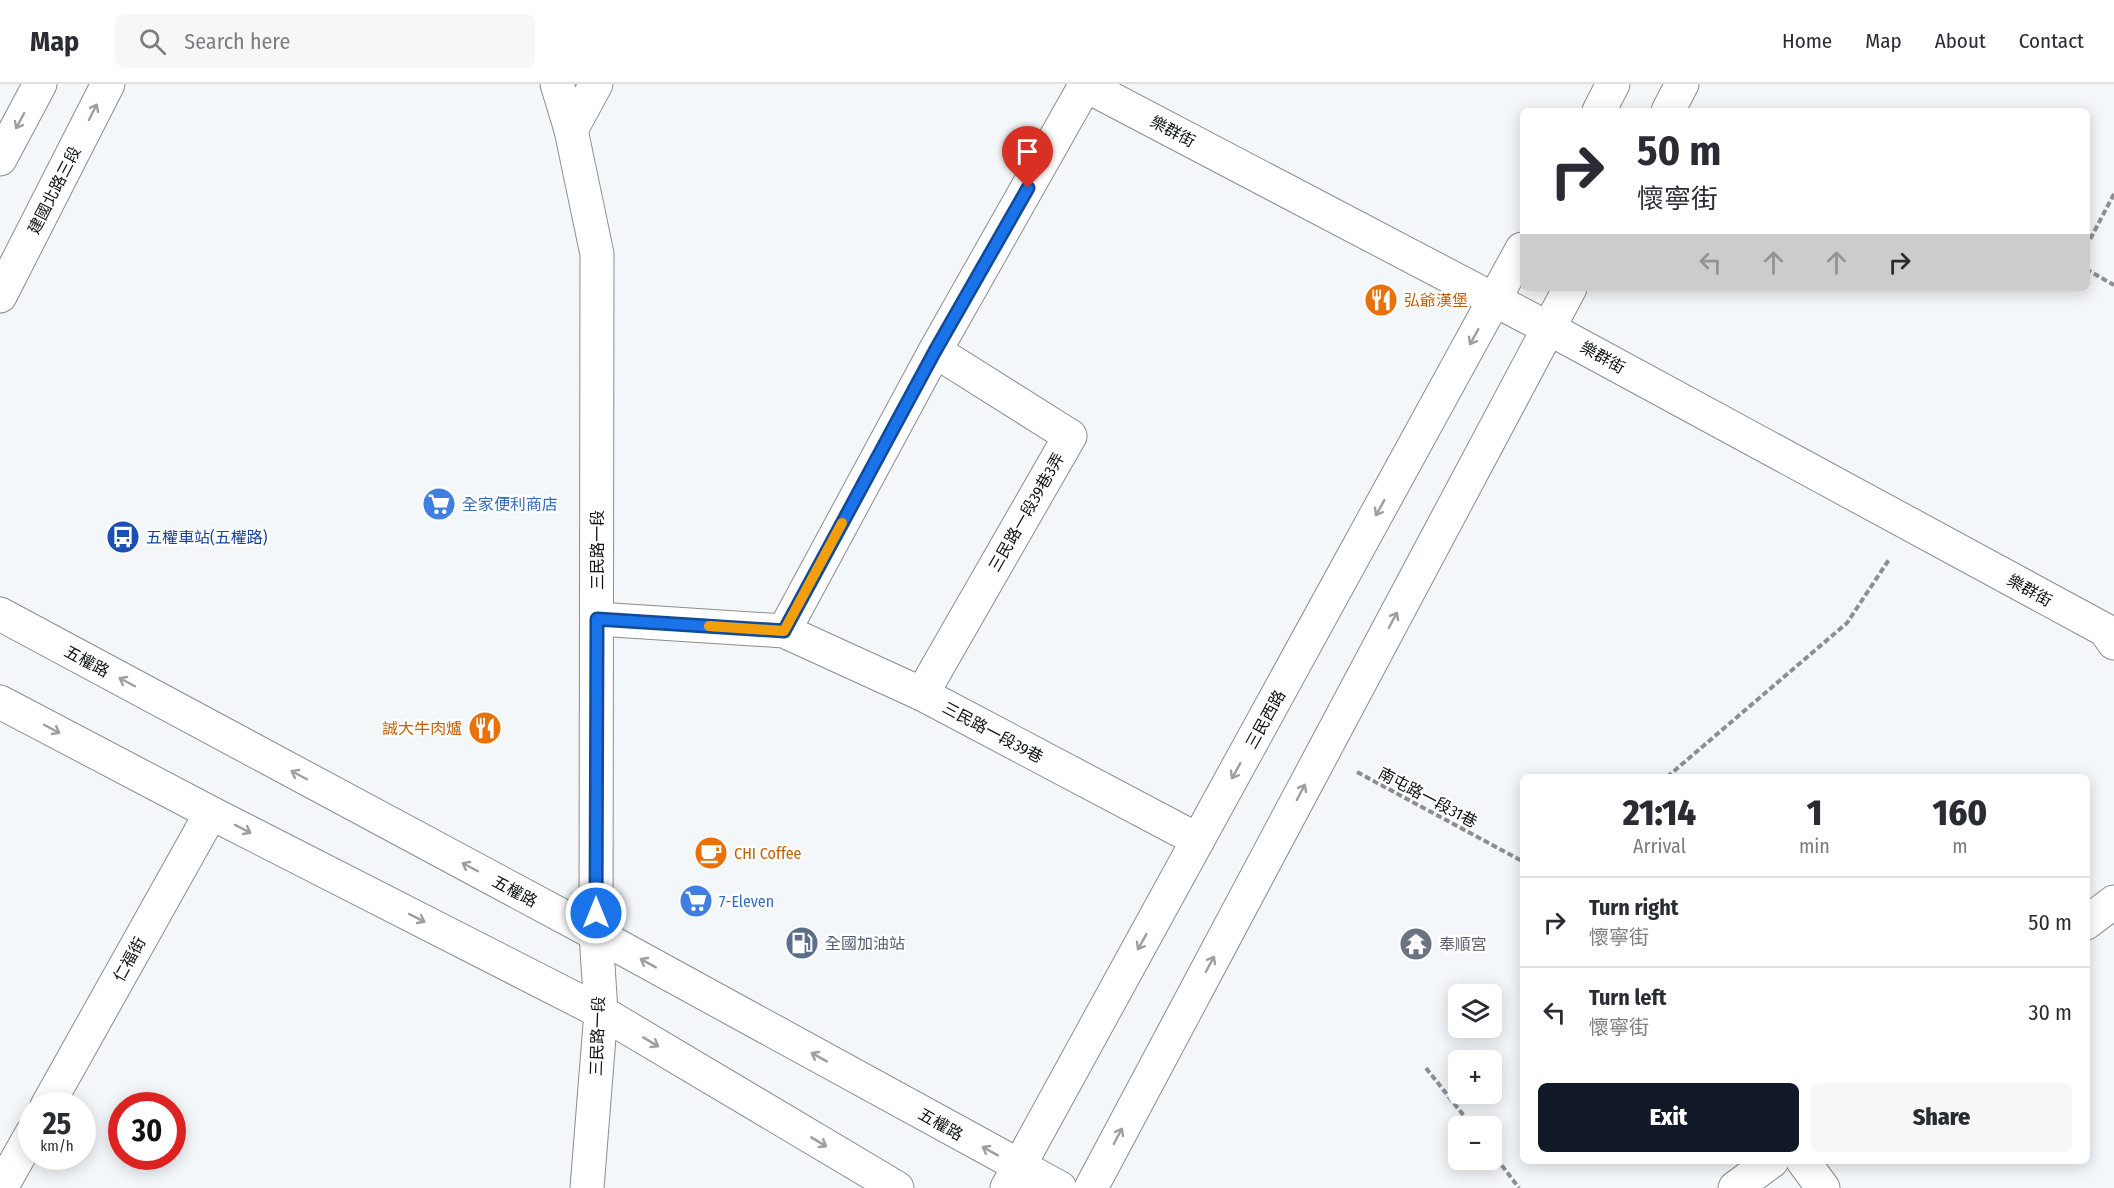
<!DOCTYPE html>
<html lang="en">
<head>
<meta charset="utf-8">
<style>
  :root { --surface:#fff; --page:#f7f7f7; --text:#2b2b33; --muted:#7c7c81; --line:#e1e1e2; --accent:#111827 }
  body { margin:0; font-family:"Fira Sans Condensed","Noto Sans TC",sans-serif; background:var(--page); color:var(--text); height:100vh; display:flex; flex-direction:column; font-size:22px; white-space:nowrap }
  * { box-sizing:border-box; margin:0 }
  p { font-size:20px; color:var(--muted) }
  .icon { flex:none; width:33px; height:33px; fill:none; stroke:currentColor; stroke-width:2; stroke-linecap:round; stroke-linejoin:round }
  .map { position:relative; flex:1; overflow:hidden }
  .drawer { position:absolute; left:1520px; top:690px; width:570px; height:390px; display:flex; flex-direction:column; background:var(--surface); border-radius:9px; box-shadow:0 3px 15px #0003 }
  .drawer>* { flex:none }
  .banner { position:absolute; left:1520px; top:24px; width:570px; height:183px; border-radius:9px; box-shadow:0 3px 15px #0003; background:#fff; color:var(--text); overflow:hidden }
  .tools { position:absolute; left:1448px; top:900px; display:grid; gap:12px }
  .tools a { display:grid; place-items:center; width:54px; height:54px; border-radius:9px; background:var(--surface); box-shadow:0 3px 15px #0003; font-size:30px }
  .speed { position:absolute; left:18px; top:1008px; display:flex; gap:12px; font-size:30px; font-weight:700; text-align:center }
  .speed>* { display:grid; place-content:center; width:78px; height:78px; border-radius:50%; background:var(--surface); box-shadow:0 3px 15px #0003; line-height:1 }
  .speed small { font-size:15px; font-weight:400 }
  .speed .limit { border:9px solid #d22; background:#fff; color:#111 }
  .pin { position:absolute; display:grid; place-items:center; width:51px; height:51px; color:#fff; margin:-62px -26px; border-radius:50% 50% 50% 0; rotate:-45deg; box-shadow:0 0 6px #0007 }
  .pin .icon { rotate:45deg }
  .me { position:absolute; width:66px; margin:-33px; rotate:0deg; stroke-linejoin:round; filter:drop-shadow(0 0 4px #0008) }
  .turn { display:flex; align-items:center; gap:21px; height:126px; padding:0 18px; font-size:27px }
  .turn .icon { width:78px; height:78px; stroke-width:2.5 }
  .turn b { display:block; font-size:42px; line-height:51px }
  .lanes { display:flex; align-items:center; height:57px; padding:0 18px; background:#0003; justify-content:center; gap:30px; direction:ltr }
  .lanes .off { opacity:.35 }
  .eta { display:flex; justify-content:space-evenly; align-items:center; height:102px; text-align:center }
  .eta b { font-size:36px; font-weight:800; line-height:42px }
  .cta { display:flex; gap:12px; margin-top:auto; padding:12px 18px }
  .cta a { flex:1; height:69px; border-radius:9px; background:var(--accent); color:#fff; font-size:24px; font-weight:800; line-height:69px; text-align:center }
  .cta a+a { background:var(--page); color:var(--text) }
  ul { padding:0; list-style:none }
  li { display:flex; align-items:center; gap:18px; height:90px; padding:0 18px; border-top:2px solid var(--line) }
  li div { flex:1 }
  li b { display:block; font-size:22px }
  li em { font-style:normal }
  header { display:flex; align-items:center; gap:36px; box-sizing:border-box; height:84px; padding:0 30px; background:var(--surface); border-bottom:2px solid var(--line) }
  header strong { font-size:28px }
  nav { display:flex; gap:33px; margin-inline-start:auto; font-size:21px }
  .search { width:420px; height:54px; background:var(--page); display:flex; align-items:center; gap:15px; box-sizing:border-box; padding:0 21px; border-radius:9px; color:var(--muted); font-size:22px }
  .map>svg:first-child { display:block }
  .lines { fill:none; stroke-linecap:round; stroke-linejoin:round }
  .minor-casing { stroke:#8a8d90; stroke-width:35 }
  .major-casing { stroke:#8a8d90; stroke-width:35 }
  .path { stroke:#8c8e90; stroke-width:4; stroke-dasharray:6 3; stroke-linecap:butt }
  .minor { stroke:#fff; stroke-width:33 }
  .major { stroke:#fff; stroke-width:33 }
  .oneway { stroke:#9f9f9f }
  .route-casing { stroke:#114b97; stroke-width:15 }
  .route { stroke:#1a73e8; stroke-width:10 }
  .slow { stroke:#f59e0b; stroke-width:10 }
  .labels { text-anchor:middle; stroke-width:4.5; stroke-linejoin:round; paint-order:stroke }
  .street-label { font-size:16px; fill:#0e0f10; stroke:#fff }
  .food-label { font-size:16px; fill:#c56008; stroke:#fff; text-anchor:start }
  .shop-label { font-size:16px; fill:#366cbe; stroke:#fff; text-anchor:start }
  .transit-label { font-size:16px; fill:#164399; stroke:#fff; text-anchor:start }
  .service-label { font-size:16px; fill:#4e5e75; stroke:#fff; text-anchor:start }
  .worship-label { font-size:16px; fill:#5b616d; stroke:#fff; text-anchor:start }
</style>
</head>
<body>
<header>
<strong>Map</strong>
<div class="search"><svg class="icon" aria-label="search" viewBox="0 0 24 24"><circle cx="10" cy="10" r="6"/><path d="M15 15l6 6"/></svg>Search here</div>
<nav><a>Home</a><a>Map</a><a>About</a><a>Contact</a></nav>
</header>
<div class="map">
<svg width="2114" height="1104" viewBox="0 0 2114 1104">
  <rect width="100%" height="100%" fill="#f4f7fa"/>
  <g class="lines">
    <defs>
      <g id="minor">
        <path d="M 557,0 L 571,46 L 597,170 L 596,850 L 601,928 L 587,1104"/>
        <path d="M 1083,0 L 1548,244 L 2105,546 L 2114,559"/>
        <path d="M 1599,27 L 1613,0"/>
        <path d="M 1668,27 L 1682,0"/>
        <path d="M 571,46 L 596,0"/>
        <path d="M 0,75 L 40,0"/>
        <path d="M 0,212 L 108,0"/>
        <path d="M 597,535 L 784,547 L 922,610 L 1198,756"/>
        <path d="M 784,547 L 935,267 L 1086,0"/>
        <path d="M 922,610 L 1070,352 L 935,267"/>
        <path d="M 47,1022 L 211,729"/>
        <path d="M 1803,1077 L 1823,1104"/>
        <path d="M 1,1104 L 32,1049"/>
        <path d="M 1007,1104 L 1522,165"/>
        <path d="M 1091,1104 L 1570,204"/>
      </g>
      <g id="major">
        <path d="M 0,530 L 596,850 L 1060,1104"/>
        <path d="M 0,618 L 211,729 L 601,928 L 897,1104"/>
        <path d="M 2086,839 L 2114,818"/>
        <path d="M 1735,1104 L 1772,1077"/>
      </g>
    </defs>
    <use href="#minor" class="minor-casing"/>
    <use href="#major" class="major-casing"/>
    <g class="path">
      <path d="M 2086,163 L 2114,110"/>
      <path d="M 2086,185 L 2114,201"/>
      <path d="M 1357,688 L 1522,777"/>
      <path d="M 1667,693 L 1847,539 L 1890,474"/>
      <path d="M 1426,984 L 1472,1042"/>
      <path d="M 1491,1067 L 1519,1104"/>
    </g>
    <use href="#minor" class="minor"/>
    <use href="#major" class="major"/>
  </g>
  <defs><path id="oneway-shaft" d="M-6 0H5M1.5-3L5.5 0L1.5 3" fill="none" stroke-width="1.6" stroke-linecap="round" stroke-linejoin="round" transform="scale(1.5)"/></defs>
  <g class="oneway">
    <use href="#oneway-shaft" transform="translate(93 28) rotate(-63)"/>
    <use href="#oneway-shaft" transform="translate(20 37) rotate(118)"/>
    <use href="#oneway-shaft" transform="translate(1474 253) rotate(119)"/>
    <use href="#oneway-shaft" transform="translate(1380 424) rotate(119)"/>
    <use href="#oneway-shaft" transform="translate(1393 536) rotate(-62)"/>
    <use href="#oneway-shaft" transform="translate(127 598) rotate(-152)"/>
    <use href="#oneway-shaft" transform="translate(52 645) rotate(28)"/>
    <use href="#oneway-shaft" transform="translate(1236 687) rotate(119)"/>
    <use href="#oneway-shaft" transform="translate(299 691) rotate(-152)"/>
    <use href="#oneway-shaft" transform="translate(1301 708) rotate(-62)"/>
    <use href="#oneway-shaft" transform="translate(243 745) rotate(27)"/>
    <use href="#oneway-shaft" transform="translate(470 783) rotate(-152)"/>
    <use href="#oneway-shaft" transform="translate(417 834) rotate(27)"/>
    <use href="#oneway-shaft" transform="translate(1142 858) rotate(119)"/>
    <use href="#oneway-shaft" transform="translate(648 879) rotate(-151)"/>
    <use href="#oneway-shaft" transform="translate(1210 880) rotate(-62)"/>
    <use href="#oneway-shaft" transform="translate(651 958) rotate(31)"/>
    <use href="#oneway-shaft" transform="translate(819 973) rotate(-151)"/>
    <use href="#oneway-shaft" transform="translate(1118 1052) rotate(-62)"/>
    <use href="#oneway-shaft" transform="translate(819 1058) rotate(31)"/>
    <use href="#oneway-shaft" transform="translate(990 1067) rotate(-151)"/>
  </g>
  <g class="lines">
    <defs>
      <path id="route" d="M 596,829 L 597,535 L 784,547 L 935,267 L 1028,104"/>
    </defs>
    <use href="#route" class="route-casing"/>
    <use href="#route" class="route"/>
    <path class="slow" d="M 709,542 L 784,547 L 842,439"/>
  </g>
  <defs>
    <symbol id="restaurant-disc" viewBox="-11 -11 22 22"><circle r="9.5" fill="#e8710a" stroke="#fff"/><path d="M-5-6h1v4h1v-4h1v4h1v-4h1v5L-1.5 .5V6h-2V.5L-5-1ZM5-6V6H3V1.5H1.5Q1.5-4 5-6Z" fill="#fff"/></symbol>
    <symbol id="supermarket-disc" viewBox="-11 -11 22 22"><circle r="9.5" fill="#3f7fe0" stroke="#fff"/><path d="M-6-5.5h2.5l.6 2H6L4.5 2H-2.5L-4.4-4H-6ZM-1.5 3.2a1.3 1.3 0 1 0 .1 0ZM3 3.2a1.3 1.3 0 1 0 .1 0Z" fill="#fff"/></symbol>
    <symbol id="bus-disc" viewBox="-11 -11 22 22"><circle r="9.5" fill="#1a4fb4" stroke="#fff"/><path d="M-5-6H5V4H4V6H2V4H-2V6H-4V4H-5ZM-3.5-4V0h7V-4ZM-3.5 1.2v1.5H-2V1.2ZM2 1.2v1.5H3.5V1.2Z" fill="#fff"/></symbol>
    <symbol id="cafe-disc" viewBox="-11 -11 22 22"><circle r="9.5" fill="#e8710a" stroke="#fff"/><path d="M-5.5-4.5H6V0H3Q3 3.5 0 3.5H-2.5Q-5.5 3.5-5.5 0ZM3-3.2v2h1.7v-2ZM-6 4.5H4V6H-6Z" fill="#fff"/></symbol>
    <symbol id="fuel-disc" viewBox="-11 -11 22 22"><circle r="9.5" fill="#5c6f8a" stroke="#fff"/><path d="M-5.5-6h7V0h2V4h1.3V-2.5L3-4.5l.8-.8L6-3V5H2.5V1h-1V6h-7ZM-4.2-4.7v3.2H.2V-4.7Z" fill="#fff"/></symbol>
    <symbol id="temple-disc" viewBox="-11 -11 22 22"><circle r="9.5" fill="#6b7280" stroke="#fff"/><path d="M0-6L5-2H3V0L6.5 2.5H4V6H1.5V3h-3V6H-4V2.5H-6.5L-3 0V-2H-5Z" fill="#fff"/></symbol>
  </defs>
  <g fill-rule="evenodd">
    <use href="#restaurant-disc" x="1362" y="197" width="38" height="38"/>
    <use href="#supermarket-disc" x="420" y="401" width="38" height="38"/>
    <use href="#bus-disc" x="104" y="434" width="38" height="38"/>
    <use href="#restaurant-disc" x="466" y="625" width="38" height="38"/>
    <use href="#cafe-disc" x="692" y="750" width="38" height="38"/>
    <use href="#supermarket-disc" x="677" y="798" width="38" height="38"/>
    <use href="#fuel-disc" x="783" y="840" width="38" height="38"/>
    <use href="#temple-disc" x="1397" y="841" width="38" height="38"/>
  </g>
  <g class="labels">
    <g class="street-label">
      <text transform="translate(1173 47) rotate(28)" y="6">樂群街</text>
      <text transform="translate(54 106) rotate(-63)" y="6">建國北路三段</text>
      <text transform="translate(1603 273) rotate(29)" y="6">樂群街</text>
      <text transform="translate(1026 428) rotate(-60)" y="6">三民路一段39巷3弄</text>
      <text transform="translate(597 466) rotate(-90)" y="6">三民路一段</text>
      <text transform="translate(2030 506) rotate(29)" y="6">樂群街</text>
      <text transform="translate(87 577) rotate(28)" y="6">五權路</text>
      <text transform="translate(1265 635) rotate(-61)" y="6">三民西路</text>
      <text transform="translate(993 648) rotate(28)" y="6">三民路一段39巷</text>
      <text transform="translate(1428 713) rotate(28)" y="6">南屯路一段31巷</text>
      <text transform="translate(515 807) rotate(28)" y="6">五權路</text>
      <text transform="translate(129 875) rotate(-61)" y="6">仁福街</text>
      <text transform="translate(597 952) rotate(-88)" y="6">三民路一段</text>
      <text transform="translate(941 1040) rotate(29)" y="6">五權路</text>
    </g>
    <g class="food-label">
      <text x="1404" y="222">弘爺漢堡</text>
      <text x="462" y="650" text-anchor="end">誠大牛肉爐</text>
      <text x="734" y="775">CHI Coffee</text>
    </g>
    <g class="shop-label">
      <text x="462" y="426">全家便利商店</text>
      <text x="719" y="823">7-Eleven</text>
    </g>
    <g class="transit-label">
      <text x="146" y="459">五權車站(五權路)</text>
    </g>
    <g class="service-label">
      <text x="825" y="865">全國加油站</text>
    </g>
    <g class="worship-label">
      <text x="1439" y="866">奉順宮</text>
    </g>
  </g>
</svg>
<div class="tools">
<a><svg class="icon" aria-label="layers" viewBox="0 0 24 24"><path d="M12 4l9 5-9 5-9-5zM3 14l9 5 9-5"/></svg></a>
<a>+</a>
<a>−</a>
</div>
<div class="speed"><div>25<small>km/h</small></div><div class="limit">30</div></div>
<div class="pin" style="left:1028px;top:104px;background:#d93025"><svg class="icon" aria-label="arrive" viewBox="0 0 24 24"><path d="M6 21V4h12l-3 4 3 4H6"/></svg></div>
<svg class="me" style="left:596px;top:829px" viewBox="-20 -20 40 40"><circle r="17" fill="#1a73e8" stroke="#fff" stroke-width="3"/><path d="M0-11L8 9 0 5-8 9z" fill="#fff"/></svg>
<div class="banner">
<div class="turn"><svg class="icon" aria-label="right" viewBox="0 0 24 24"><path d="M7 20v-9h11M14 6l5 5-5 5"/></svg><div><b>50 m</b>懷寧街</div></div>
<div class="lanes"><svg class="icon off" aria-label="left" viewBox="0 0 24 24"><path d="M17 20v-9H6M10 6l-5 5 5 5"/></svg><svg class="icon off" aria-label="ahead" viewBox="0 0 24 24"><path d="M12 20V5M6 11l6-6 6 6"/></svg><svg class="icon off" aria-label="ahead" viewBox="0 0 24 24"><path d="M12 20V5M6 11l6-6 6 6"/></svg><svg class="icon" aria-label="right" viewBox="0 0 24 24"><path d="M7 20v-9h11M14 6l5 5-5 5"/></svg></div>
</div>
<section class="drawer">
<div class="eta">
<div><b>21:14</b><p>Arrival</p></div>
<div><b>1</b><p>min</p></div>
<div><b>160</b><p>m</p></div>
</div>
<ul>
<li><svg class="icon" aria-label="right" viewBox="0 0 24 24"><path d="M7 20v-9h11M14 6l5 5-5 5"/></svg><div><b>Turn right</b><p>懷寧街</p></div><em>50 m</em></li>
<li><svg class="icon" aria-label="left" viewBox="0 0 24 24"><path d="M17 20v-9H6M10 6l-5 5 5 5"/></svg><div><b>Turn left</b><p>懷寧街</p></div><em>30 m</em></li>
</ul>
<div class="cta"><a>Exit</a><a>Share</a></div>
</section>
</div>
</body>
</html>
